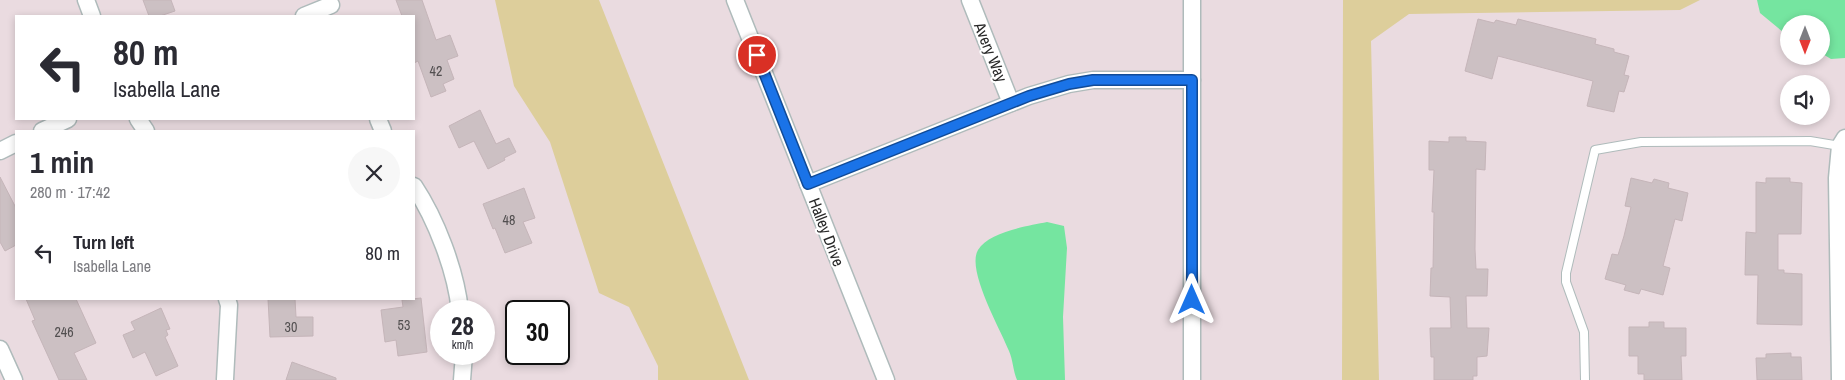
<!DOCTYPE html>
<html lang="en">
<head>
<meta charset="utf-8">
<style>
  :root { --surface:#fff; --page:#f7f7f7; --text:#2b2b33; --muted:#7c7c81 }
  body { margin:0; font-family:"Archivo Narrow",sans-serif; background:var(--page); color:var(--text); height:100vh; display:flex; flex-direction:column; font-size:19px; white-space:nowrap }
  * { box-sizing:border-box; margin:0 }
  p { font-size:16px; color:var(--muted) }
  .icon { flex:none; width:28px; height:28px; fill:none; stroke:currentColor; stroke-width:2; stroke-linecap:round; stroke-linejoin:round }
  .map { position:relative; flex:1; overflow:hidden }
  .sheet { position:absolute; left:15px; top:130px; width:400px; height:170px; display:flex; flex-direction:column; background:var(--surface); border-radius:0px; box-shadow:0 2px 8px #0003 }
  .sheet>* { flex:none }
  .guide { position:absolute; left:15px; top:15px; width:400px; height:105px; border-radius:0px; box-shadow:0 2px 8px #0003; background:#fff; color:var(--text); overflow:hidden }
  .needle { width:32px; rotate:180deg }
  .fabs { position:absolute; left:1780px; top:15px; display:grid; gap:10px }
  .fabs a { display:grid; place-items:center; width:50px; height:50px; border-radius:50%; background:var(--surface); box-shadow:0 2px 8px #0003; font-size:25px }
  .speed { position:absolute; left:430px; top:300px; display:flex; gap:10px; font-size:25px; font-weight:700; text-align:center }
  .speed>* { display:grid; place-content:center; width:65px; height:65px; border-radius:50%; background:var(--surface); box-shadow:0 2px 8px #0003; line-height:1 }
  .speed small { font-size:12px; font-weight:400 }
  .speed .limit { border:2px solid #111; border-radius:8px; background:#fff; color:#111 }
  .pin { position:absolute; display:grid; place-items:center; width:42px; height:42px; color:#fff; margin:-21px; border:2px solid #fff; border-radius:50%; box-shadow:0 1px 5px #0007 }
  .me { position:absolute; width:55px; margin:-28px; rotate:0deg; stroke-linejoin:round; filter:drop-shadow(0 0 4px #0008) }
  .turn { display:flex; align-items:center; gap:18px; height:105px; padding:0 15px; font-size:22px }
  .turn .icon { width:65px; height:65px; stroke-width:2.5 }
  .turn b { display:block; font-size:35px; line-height:42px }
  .round { display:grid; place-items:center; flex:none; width:52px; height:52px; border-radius:26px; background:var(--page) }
  .summary { display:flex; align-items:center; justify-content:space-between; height:85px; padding:0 15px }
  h1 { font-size:30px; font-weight:700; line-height:38px }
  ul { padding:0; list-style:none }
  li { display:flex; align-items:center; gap:15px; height:75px; padding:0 15px }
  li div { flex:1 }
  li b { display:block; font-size:19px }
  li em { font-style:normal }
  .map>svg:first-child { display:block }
  .green { fill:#ddce9b }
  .water { fill:#75e5a0 }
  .building { fill:#ccc0c3; stroke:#c5b5b9 }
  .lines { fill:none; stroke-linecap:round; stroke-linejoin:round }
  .lane-casing { stroke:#afbbbb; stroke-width:10 }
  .street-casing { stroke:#afbbbb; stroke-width:19 }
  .lane { stroke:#fff; stroke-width:8 }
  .street { stroke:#fff; stroke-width:16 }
  .route-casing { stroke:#114b97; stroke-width:12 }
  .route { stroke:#1a73e8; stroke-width:9 }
  .labels { text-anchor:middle; stroke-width:4; stroke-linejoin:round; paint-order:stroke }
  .number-label { font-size:14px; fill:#524f50 }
  .street-label { font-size:16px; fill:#292929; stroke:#fff }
</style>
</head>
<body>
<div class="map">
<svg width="1845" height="380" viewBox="0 0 1845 380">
  <rect width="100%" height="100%" fill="#eadbe0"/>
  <g class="green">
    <path d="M 495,0 L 599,0 L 749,380 L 658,380 L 658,366 L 629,307 L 599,293 L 550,142 L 514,86 Z"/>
    <path d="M 1343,0 L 1700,0 L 1680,10 L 1409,14 L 1371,41 L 1379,380 L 1342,380 Z"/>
  </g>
  <g class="water">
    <path d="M 1757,0 L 1845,0 L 1845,58 L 1831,59 L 1821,53 L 1821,24 L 1789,24 L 1789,37 L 1760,13 Z"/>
    <path d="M 1047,222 L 1064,226 L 1067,248 L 1063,317 L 1065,380 L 1017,380 C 1013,371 1013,360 1009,351 C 1001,330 966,270 978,250 C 988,232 1027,226 1047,222 Z"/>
  </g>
  <g class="building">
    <path d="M 143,0 L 171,0 L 175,11 L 160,16 L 149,16 Z"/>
    <path d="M 396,0 L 422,0 L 436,40 L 450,35 L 458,56 L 447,60 L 454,79 L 443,84 L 446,91 L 431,97 L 418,61 L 414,63 L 414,16 L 402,16 Z"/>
    <path d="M 1478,19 L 1494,23 L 1496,20 L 1516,25 L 1518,19 L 1596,39 L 1595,44 L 1614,49 L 1614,52 L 1629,56 L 1624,75 L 1629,76 L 1624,92 L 1619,91 L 1614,112 L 1587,106 L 1593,81 L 1498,56 L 1492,79 L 1465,71 Z"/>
    <path d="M 480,110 L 496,144 L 509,138 L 516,152 L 504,158 L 505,160 L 488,169 L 474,141 L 459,148 L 449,126 Z"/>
    <path d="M 1449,137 L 1466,137 L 1466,141 L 1486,142 L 1485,170 L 1476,169 L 1475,249 L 1476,269 L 1488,269 L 1487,296 L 1466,296 L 1467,328 L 1489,328 L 1487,356 L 1477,357 L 1477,376 L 1473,376 L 1473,380 L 1434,380 L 1434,357 L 1431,357 L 1430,328 L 1451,328 L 1450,297 L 1430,296 L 1431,268 L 1433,268 L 1434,212 L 1432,212 L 1434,170 L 1429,170 L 1429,141 L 1449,142 Z"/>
    <path d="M 0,177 L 16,208 L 16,245 L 5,251 L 0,242 Z"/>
    <path d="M 1631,178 L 1652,183 L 1654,179 L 1669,183 L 1668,188 L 1688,193 L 1682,221 L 1675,219 L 1663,266 L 1670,268 L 1663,295 L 1641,289 L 1639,294 L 1624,290 L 1626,285 L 1605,279 L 1612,254 L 1618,255 L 1624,236 L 1631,207 L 1625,206 Z"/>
    <path d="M 1766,178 L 1790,178 L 1790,182 L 1802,183 L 1801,234 L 1778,234 L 1778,270 L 1784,270 L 1784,273 L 1802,274 L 1802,325 L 1757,324 L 1758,275 L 1745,275 L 1746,232 L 1756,233 L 1756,182 L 1766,183 Z"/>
    <path d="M 524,188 L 535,218 L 523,222 L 532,243 L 505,253 L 495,228 L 493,229 L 483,204 Z"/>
    <path d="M 421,298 L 427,352 L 398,356 L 396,340 L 385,342 L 381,310 L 403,307 L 402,300 Z"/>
    <path d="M 26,299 L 76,299 L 96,343 L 74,353 L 87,380 L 59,380 L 32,321 L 35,320 Z"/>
    <path d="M 268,299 L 295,299 L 296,317 L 313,317 L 313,336 L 270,337 Z"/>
    <path d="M 161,308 L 170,329 L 166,330 L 168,335 L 165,337 L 178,366 L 156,376 L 145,352 L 133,358 L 123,335 L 135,330 L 131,322 Z"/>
    <path d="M 1649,322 L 1664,322 L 1664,328 L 1686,328 L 1686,356 L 1681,356 L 1682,380 L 1644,380 L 1644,374 L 1638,374 L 1638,356 L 1629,356 L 1629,327 L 1649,327 Z"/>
    <path d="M 1791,353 L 1791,357 L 1801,357 L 1802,380 L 1757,380 L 1756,358 L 1766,358 L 1766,354 Z"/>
    <path d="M 292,362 L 336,378 L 336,380 L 286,380 Z"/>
  </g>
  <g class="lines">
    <defs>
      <path id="lane" d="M 1585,380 L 1584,332 L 1566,282 L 1566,273 L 1595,150 L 1641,142 L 1810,141 L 1840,146"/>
      <g id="street">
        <path d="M 86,0 L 92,16"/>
        <path d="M 735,0 L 886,380"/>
        <path d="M 970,0 L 1011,103"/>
        <path d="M 1192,0 L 1192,380"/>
        <path d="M 304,16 L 331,5"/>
        <path d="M 138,119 L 146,131"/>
        <path d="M 378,119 L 383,131"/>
        <path d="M 42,131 L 68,119"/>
        <path d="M 0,151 L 16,143"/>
        <path d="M 808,184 L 1029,96 L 1069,84 L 1093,80 L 1192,80"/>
        <path d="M 414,186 C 436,219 456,271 460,311"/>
        <path d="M 0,349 L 14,380"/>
        <path d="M 225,379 L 229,305 L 227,299"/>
        <path d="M 462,380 L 464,354"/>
        <path d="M 1840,380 L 1837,178 L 1840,146 L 1845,138"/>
      </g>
    </defs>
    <use href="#lane" class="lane-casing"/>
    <use href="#street" class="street-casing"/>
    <use href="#lane" class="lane"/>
    <use href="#street" class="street"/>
  </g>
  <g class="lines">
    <defs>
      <path id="route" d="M 757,55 L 808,184 L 1029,96 L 1069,84 L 1093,80 L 1192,80 L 1192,300"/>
    </defs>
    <use href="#route" class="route-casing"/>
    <use href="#route" class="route"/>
  </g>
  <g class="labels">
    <g class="number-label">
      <text x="436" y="76">42</text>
      <text x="509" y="225">48</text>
      <text x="404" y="330">53</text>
      <text x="291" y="332">30</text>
      <text x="64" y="337">246</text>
    </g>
    <g class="street-label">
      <text transform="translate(991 52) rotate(68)" y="6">Avery Way</text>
      <text transform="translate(827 232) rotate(69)" y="6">Halley Drive</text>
    </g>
  </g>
</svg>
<div class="fabs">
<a><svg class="needle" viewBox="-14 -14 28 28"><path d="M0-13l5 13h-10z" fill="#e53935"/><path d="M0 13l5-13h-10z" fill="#7c7c81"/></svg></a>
<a><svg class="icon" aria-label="sound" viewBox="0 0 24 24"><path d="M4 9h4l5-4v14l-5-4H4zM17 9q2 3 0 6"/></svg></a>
</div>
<div class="speed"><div>28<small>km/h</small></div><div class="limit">30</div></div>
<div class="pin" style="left:757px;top:55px;background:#d93025"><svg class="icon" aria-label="arrive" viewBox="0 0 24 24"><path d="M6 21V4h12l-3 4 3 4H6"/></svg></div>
<svg class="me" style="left:1192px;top:300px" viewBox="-20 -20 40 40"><path d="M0-17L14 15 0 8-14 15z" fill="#1a73e8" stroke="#fff" stroke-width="4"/></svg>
<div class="guide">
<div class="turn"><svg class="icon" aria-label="left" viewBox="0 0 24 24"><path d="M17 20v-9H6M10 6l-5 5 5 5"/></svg><div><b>80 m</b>Isabella Lane</div></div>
</div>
<section class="sheet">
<div class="summary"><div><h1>1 min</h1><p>280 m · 17:42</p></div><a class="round"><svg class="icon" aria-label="close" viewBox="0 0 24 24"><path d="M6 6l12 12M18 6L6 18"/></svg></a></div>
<ul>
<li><svg class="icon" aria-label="left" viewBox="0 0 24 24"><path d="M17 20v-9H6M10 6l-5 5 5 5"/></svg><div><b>Turn left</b><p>Isabella Lane</p></div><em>80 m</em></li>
</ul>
</section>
</div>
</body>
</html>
